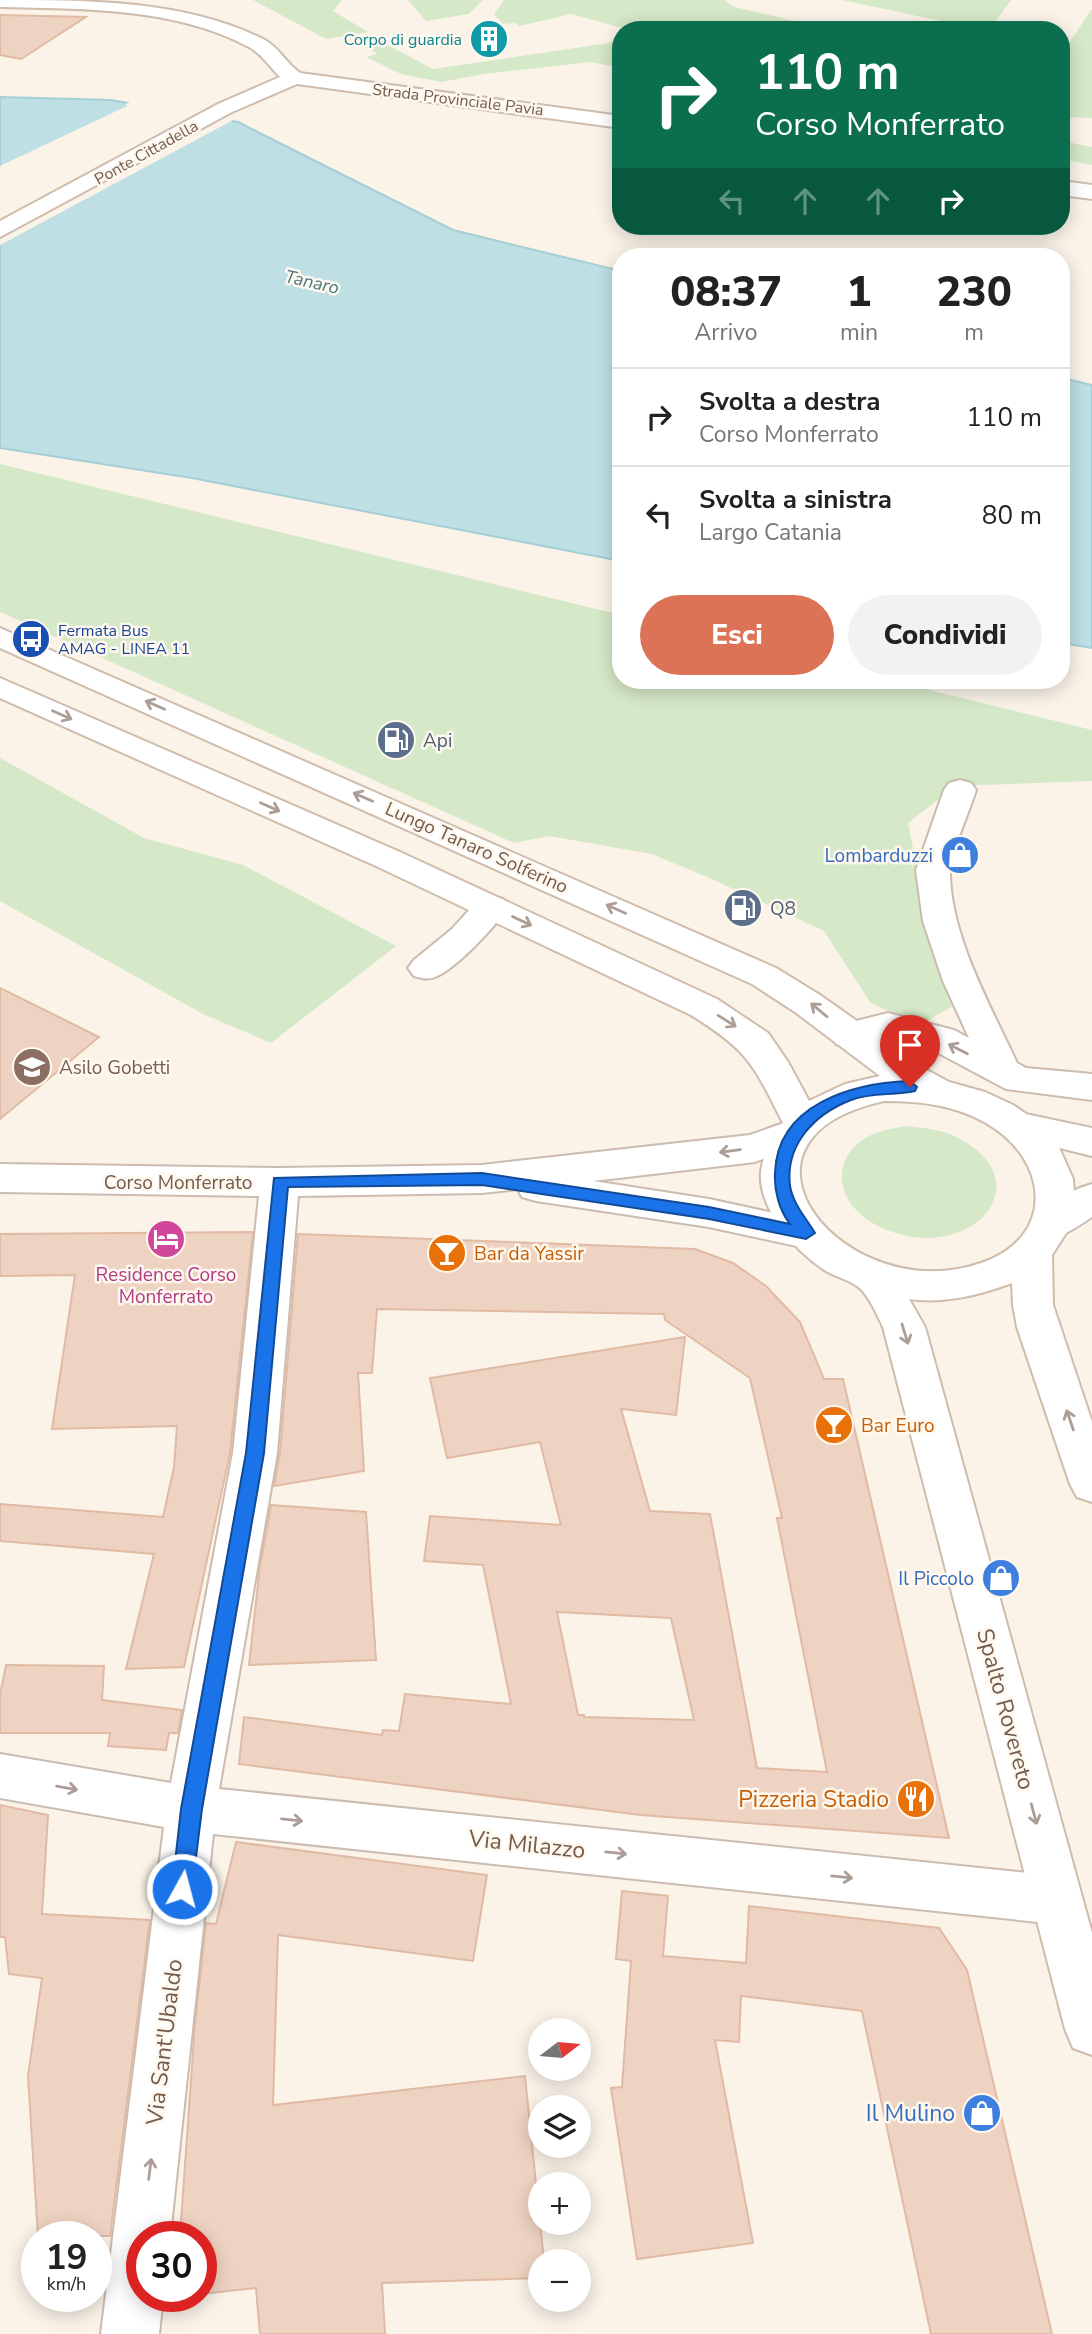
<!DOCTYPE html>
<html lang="it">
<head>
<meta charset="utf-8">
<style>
  :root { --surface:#fff; --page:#f2f2f2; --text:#222; --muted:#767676; --line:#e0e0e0; --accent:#dc7256 }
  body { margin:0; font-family:"Nunito Sans",sans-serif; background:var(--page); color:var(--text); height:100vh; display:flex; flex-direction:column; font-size:26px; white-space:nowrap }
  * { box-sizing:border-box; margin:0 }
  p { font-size:23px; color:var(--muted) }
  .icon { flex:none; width:38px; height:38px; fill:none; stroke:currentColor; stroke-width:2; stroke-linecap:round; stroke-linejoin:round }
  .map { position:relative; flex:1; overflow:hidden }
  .sheet { position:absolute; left:612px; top:248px; width:458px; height:441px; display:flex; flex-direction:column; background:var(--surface); border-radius:28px; box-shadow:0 4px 18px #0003 }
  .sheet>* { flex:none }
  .hud { position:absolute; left:612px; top:21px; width:458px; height:214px; border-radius:28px; box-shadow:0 4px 18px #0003; background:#0b6e4f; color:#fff; overflow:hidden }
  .needle { width:46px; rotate:74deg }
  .fabs { position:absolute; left:528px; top:2018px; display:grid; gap:14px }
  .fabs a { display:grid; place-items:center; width:63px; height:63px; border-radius:50%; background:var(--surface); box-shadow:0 4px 18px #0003; font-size:35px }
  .speed { position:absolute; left:21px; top:2221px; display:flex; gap:14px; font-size:35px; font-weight:700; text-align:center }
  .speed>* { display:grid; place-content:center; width:91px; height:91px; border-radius:50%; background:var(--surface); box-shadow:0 4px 18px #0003; line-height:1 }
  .speed small { font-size:18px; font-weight:400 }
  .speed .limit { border:10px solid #d22; background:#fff; color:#111 }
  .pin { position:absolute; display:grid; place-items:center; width:60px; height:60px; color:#fff; margin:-72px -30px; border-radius:50% 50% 50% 0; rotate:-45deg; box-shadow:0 0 7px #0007 }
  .pin .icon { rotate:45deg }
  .me { position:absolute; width:77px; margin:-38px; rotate:7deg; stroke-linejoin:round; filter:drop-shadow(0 0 5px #0008) }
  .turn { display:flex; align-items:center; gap:24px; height:147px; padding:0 28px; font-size:32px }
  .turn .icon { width:91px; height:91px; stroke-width:2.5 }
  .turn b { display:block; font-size:49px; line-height:60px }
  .lanes { display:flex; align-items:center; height:66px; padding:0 28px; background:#0003; justify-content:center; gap:35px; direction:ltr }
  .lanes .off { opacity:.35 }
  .eta { display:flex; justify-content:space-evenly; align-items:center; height:119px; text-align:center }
  .eta b { font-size:42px; font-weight:800; line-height:49px }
  .primary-button { display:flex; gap:14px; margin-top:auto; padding:14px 28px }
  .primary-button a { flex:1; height:80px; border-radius:42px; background:var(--accent); color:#fff; font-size:28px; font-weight:800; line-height:80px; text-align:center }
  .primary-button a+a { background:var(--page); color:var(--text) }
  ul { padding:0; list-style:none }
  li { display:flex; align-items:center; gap:21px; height:98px; padding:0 28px; border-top:2px solid var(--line) }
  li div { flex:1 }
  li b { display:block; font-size:26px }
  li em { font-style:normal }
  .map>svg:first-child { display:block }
  .green { fill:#d5e8c7 }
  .water { fill:#bedfe4; stroke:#a5ced5; stroke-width:2 }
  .pier { fill:#fbf3e8 }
  .building { fill:#efd3c2; stroke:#e0baa3; stroke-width:2; fill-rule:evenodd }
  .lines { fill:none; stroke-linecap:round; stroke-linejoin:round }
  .street-casing { stroke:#ccbbaf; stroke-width:4 }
  .secondary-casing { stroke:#cfbcac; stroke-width:4 }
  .street { fill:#fff; fill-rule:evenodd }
  .secondary { fill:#fff; fill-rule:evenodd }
  .oneway { stroke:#ac9d95 }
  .route { fill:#1a73e8; stroke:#114b97; stroke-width:2 }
  .labels { text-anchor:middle; stroke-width:5; stroke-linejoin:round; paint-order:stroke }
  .far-culture-label { font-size:16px; fill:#0d838f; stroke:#fef8ee; text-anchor:end }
  .far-street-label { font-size:16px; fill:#745b4e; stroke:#fef8ee }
  .far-transit-label { font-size:16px; fill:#164399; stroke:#fef8ee; text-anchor:start }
  .far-water-label { font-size:18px; font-style:italic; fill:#46767f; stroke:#fef8ee }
  .service-label { font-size:19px; fill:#4e5e75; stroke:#fef8ee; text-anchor:start }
  .street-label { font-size:19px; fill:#745b4e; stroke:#fef8ee }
  .shop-label { font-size:19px; fill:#366cbe; stroke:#fef8ee; text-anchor:end }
  .education-label { font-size:19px; fill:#785e54; stroke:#fef8ee; text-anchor:start }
  .food-label { font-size:19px; fill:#c56008; stroke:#fef8ee; text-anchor:start }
  .hotel-label { font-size:19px; fill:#b23c85; stroke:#fef8ee }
  .near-street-label { font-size:23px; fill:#745b4e; stroke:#fef8ee }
  .near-food-label { font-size:23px; fill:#c56008; stroke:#fef8ee; text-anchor:end }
  .near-shop-label { font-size:23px; fill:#366cbe; stroke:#fef8ee; text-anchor:end }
</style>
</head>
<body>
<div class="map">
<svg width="1092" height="2334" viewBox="0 0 1092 2334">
  <rect width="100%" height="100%" fill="#fbf3e8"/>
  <g class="green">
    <path d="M 253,0 L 342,0 L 333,11 L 368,32 L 326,39 Z"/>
    <path d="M 408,0 L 483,0 L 469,14 L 426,21 Z"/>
    <path d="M 504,0 L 724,0 L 734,7 L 832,30 L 630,30 L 571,14 L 519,26 L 515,23 L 503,24 L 494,14 Z"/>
    <path d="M 842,0 L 1011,0 L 995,22 L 974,28 Z"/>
    <path d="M 1092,9 L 1092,118 L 1062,117 L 1062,53 Z"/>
    <path d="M 621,36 L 621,68 L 591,62 L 484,74 L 441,82 L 401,74 L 366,57 L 377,54 L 364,46 L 382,42 L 433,69 L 609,43 Z"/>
    <path d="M 1062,141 L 1092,147 L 1092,165 L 1062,159 Z"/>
    <path d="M 0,464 L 621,615 L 621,681 L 893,681 L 1092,730 L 1092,781 L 956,786 L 908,823 L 923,899 L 957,1004 L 918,1026 L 870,1002 L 824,931 L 712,879 L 652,854 L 549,836 L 514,843 L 0,612 Z"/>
    <path d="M 0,758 L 144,838 L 243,865 L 396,946 L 271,1043 L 203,1014 L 0,901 Z"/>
    <path d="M 906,1126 C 923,1128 942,1129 958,1138 C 1036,1178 983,1251 907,1236 C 889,1232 869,1224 856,1210 C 836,1189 837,1158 861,1141 C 874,1131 890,1129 906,1126 Z"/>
  </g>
  <g class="water">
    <path d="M 0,97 L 111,100 L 238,122 L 453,230 L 621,271 L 621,561 L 192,478 L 0,448 Z"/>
    <path d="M 1062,378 L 1092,385 L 1092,648 L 1062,643 Z"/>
  </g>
  <path class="pier" d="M 134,100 L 237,118 L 0,245 L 0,166 L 127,106 L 126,104 Z"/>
  <g class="building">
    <path d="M 0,15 L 86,17 L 21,59 L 0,55 Z"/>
    <path d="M 0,988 L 99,1037 L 0,1119 Z"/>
    <path d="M 253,1232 L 230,1453 L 184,1667 L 126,1669 L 154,1554 L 0,1541 L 0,1504 L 163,1517 L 174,1467 L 177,1426 L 52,1429 L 75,1275 L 0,1276 L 0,1234 Z"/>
    <path d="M 298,1234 L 695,1249 L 733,1263 L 766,1286 L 800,1322 L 824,1379 L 843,1379 L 949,1838 L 641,1815 L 239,1764 L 244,1717 L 382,1735 L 383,1730 L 399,1731 L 405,1694 L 511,1704 L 483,1565 L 424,1561 L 430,1516 L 561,1525 L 540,1442 L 447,1458 L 430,1378 L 685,1337 L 676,1415 L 621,1409 L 650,1511 L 710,1514 L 757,1768 L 827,1772 L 777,1518 L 782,1518 L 750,1378 L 665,1320 L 664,1314 L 377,1309 L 372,1373 L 358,1373 L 364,1471 L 274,1486 L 280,1453 ZM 557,1612 L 671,1618 L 694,1720 L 584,1717 L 584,1715 L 578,1715 Z"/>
    <path d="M 271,1505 L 366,1512 L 376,1660 L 249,1665 L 260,1566 Z"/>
    <path d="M 6,1665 L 104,1666 L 102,1700 L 182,1710 L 178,1733 L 169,1733 L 166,1750 L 108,1746 L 110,1733 L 0,1733 L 0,1695 Z"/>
    <path d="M 0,1805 L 48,1815 L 42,1914 L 150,1920 L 110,2236 L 38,2236 L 28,2076 L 42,1978 L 9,1974 L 5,1937 L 0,1937 Z"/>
    <path d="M 236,1842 L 487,1875 L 473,1961 L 278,1935 L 273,2105 L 525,2076 L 544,2261 L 541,2261 L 541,2278 L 382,2283 L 385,2334 L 260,2334 L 256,2288 L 201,2294 L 201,2236 L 180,2236 L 195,2023 L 206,1923 L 216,1924 Z"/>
    <path d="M 622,1891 L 668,1896 L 663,1956 L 746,1963 L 749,1906 L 939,1928 L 967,1970 L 1052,2334 L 931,2334 L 862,2011 L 741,1996 L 739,2042 L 715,2040 L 753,2243 L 637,2259 L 611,2088 L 622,2087 L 631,1961 L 616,1959 Z"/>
  </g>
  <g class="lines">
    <defs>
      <g id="street">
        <path d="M 960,780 L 971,783 L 976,790 C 970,810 950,854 950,872 C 950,935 991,1007 1017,1063 L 1026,1068 L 1092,1074 L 1092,1100 L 1006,1089 L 929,1048 L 888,1037 L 849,1047 L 836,1044 L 831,1035 L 836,1026 L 888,1013 L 954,1030 L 969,1038 L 943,981 L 923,921 L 916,870 L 944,790 L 949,783 Z"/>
        <path d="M 491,896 L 503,899 L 508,907 C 496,926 456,969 435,977 C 427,980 422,978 414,976 L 408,968 L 414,960 L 452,929 L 479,899 Z"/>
        <path d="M 1016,1112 L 1092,1128 L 1092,1156 L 1003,1134 L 997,1125 L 1003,1116 Z"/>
        <path d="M 795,1119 L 808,1123 L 814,1132 L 808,1141 L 755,1162 L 593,1181 L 709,1199 L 820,1223 L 826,1233 L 820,1243 L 806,1248 L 709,1227 L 536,1201 L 522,1197 L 518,1189 L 482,1193 L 298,1196 L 277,1453 L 219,1789 L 1057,1876 L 1075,1883 L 1082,1900 L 1075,1917 L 1057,1924 L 213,1834 L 170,2236 L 142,2236 L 142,2296 L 163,2296 L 159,2334 L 101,2334 L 164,1827 L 0,1798 L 0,1754 L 171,1783 L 233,1453 L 259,1196 L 0,1192 L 0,1164 L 280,1168 L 482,1165 L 750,1135 Z"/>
        <path d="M 1092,1184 L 1092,1217 C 1073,1229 1059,1242 1036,1235 L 1030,1225 C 1041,1205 1071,1190 1092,1184 Z"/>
      </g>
      <g id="secondary">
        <path d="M 0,0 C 88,0 186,0 265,40 C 279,48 287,64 300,73 L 621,116 L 621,128 L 297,84 L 232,112 L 0,237 L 0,221 L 218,104 L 280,77 C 270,67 262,54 249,47 C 175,7 82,9 0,7 Z"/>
        <path d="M 1062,181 L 1092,185 L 1092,199 L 1062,195 Z"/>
        <path d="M 0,628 L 776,968 L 820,995 L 925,1069 L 949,1082 L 985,1092 L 1013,1105 L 1038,1122 L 1057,1143 L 1073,1179 L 1075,1210 L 1068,1230 L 1052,1255 L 1053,1305 L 1092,1422 L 1092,1502 L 1077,1497 L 1070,1484 L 1017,1327 L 1013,1305 L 1012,1283 C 979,1295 946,1304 909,1299 L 925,1327 L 1092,1933 L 1092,2055 L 1073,2048 L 1065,2029 L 883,1327 C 877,1315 868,1293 857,1286 C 847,1279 833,1276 823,1269 C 795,1250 758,1209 761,1172 C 763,1153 773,1139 783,1123 C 753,1064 749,1051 691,1015 L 376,866 L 0,698 L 0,678 L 400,852 L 717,999 L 768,1033 L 788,1062 L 809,1101 L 845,1084 L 880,1076 L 795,1012 L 752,984 L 0,648 ZM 884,1101 C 920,1101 955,1105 986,1123 C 1049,1159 1057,1237 981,1263 C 845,1310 706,1140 884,1101 Z"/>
      </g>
    </defs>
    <use href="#street" class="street-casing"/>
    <use href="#secondary" class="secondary-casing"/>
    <use href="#street" class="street"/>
    <use href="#secondary" class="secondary"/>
  </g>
  <defs><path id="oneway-shaft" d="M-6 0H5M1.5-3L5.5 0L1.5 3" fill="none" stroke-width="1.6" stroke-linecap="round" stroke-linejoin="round" transform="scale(1.75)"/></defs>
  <g class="oneway">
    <use href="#oneway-shaft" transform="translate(155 705) rotate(-156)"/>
    <use href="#oneway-shaft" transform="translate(62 715) rotate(24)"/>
    <use href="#oneway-shaft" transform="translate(363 797) rotate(-156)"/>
    <use href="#oneway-shaft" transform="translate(270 807) rotate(24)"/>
    <use href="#oneway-shaft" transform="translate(616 909) rotate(-156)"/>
    <use href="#oneway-shaft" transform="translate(522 921) rotate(25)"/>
    <use href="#oneway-shaft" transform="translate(819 1010) rotate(-140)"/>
    <use href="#oneway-shaft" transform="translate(727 1021) rotate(32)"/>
    <use href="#oneway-shaft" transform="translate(958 1049) rotate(-153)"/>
    <use href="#oneway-shaft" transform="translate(730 1151) rotate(172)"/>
    <use href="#oneway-shaft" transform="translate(905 1334) rotate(73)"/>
    <use href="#oneway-shaft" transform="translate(1070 1420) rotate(-109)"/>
    <use href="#oneway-shaft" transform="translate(67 1788) rotate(10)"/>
    <use href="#oneway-shaft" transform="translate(1034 1814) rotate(75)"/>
    <use href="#oneway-shaft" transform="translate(292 1820) rotate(6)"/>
    <use href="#oneway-shaft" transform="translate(616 1853) rotate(6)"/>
    <use href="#oneway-shaft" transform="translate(842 1877) rotate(6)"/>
    <use href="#oneway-shaft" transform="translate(150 2169) rotate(-83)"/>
  </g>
  <path class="route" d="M 910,1081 L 917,1087 L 915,1091 C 894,1096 872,1092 851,1100 C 815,1114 785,1144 790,1186 C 793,1204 806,1218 815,1233 L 806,1239 L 709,1219 L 482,1185 L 288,1187 L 264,1453 L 202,1809 L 192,1889 L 189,1896 L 182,1899 L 175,1896 L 172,1889 L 181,1809 L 246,1453 L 274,1178 L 482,1173 L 709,1207 L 790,1224 C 779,1210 774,1190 775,1173 C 777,1104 853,1083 910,1081 Z"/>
  <defs>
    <symbol id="building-disc" viewBox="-11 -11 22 22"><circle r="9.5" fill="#0f9aa8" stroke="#fef8ee"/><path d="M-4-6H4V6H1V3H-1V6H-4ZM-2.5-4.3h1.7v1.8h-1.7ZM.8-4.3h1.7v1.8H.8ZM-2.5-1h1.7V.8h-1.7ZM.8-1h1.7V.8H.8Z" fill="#fff"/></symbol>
    <symbol id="bus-disc" viewBox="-11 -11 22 22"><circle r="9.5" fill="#1a4fb4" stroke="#fef8ee"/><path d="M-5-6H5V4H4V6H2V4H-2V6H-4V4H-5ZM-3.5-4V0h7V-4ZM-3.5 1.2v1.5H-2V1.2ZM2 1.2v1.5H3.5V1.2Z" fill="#fff"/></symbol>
    <symbol id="fuel-disc" viewBox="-11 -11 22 22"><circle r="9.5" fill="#5c6f8a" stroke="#fef8ee"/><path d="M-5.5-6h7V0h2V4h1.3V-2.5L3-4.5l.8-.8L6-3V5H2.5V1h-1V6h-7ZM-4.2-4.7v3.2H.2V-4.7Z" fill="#fff"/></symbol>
    <symbol id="shop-disc" viewBox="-11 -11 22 22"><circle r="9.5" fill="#3f7fe0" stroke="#fef8ee"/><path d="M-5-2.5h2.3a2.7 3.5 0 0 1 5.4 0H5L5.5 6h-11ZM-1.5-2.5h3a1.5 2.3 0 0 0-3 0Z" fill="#fff"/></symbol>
    <symbol id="school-disc" viewBox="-11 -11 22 22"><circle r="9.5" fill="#8d6e63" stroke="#fef8ee"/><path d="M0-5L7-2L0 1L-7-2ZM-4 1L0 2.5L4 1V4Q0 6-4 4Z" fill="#fff"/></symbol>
    <symbol id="hotel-disc" viewBox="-11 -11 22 22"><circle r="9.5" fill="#d1479c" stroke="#fef8ee"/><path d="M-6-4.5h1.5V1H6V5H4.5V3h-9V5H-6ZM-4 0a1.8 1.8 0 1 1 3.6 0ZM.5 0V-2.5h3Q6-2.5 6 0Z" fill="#fff"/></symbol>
    <symbol id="bar-disc" viewBox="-11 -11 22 22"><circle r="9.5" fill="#e8710a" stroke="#fef8ee"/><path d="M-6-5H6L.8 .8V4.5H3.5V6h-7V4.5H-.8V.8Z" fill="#fff"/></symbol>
    <symbol id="restaurant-disc" viewBox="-11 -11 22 22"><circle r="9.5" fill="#e8710a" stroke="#fef8ee"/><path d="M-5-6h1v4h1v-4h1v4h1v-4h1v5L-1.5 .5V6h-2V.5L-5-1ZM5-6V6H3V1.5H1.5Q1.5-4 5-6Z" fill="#fff"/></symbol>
  </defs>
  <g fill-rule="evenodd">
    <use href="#building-disc" x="467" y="17" width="44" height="44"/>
    <use href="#bus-disc" x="9" y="617" width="44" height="44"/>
    <use href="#fuel-disc" x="374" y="718" width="44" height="44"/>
    <use href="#shop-disc" x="938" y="833" width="44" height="44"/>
    <use href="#fuel-disc" x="721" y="886" width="44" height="44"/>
    <use href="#school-disc" x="10" y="1045" width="44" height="44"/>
    <use href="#hotel-disc" x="144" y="1217" width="44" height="44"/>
    <use href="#bar-disc" x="425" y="1231" width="44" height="44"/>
    <use href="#bar-disc" x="812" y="1403" width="44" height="44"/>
    <use href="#shop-disc" x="979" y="1556" width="44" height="44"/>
    <use href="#restaurant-disc" x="894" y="1777" width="44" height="44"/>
    <use href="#shop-disc" x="960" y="2091" width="44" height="44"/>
  </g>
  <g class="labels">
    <g class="far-culture-label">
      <text x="462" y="45">Corpo di guardia</text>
    </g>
    <g class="far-street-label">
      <text transform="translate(458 99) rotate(7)" y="6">Strada Provinciale Pavia</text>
      <text transform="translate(146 152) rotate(-29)" y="6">Ponte Cittadella</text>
    </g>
    <g class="far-transit-label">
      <text x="58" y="636">Fermata Bus<tspan x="58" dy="18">AMAG - LINEA 11</tspan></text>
    </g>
    <g class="far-water-label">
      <text transform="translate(312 282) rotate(13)" y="6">Tanaro</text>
    </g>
    <g class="service-label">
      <text x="423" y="747">Api</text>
      <text x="770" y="915">Q8</text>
    </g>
    <g class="street-label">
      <text transform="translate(477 847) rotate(24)" y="7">Lungo Tanaro Solferino</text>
      <text x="178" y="1189">Corso Monferrato</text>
    </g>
    <g class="shop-label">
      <text x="933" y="862">Lombarduzzi</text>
      <text x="974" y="1585">Il Piccolo</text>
    </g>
    <g class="education-label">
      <text x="59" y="1074">Asilo Gobetti</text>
    </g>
    <g class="food-label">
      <text x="474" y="1260">Bar da Yassir</text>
      <text x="861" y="1432">Bar Euro</text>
    </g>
    <g class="hotel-label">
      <text x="166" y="1281">Residence Corso<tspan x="166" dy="22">Monferrato</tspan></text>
    </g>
    <g class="near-street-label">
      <text transform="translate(1006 1709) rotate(75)" y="8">Spalto Rovereto</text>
      <text transform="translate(527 1844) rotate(6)" y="8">Via Milazzo</text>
      <text transform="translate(164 2042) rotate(-83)" y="8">Via Sant'Ubaldo</text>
    </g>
    <g class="near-food-label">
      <text x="889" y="1807">Pizzeria Stadio</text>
    </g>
    <g class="near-shop-label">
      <text x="955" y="2121">Il Mulino</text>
    </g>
  </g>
</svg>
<div class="fabs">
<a><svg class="needle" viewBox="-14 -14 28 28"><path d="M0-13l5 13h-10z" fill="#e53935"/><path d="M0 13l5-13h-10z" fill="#767676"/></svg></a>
<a><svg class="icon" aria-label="layers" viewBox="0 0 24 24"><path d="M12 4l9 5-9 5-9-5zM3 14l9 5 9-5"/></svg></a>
<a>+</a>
<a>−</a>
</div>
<div class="speed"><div>19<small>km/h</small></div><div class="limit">30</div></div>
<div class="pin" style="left:910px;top:1087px;background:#d93025"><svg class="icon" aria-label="arrive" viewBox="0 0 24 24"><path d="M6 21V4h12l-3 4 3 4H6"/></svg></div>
<svg class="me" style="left:182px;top:1889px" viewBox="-20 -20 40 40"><circle r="17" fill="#1a73e8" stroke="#fff" stroke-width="3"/><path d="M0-11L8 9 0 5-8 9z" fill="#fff"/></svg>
<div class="hud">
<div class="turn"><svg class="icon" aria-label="right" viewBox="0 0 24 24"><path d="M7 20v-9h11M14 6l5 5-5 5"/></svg><div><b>110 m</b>Corso Monferrato</div></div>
<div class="lanes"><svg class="icon off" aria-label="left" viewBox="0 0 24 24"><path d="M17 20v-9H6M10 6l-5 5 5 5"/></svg><svg class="icon off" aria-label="ahead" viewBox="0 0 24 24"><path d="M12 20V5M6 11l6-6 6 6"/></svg><svg class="icon off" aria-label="ahead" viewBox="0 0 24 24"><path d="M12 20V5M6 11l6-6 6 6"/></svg><svg class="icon" aria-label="right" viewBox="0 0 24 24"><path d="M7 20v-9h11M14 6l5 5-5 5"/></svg></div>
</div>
<section class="sheet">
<div class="eta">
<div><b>08:37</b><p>Arrivo</p></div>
<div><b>1</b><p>min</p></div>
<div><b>230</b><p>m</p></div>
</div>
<ul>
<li><svg class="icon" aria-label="right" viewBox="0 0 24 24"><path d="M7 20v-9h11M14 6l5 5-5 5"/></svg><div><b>Svolta a destra</b><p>Corso Monferrato</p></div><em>110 m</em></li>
<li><svg class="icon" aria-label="left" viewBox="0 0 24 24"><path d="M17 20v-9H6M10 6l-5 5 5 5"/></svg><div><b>Svolta a sinistra</b><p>Largo Catania</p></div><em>80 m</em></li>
</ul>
<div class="primary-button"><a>Esci</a><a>Condividi</a></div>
</section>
</div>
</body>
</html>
